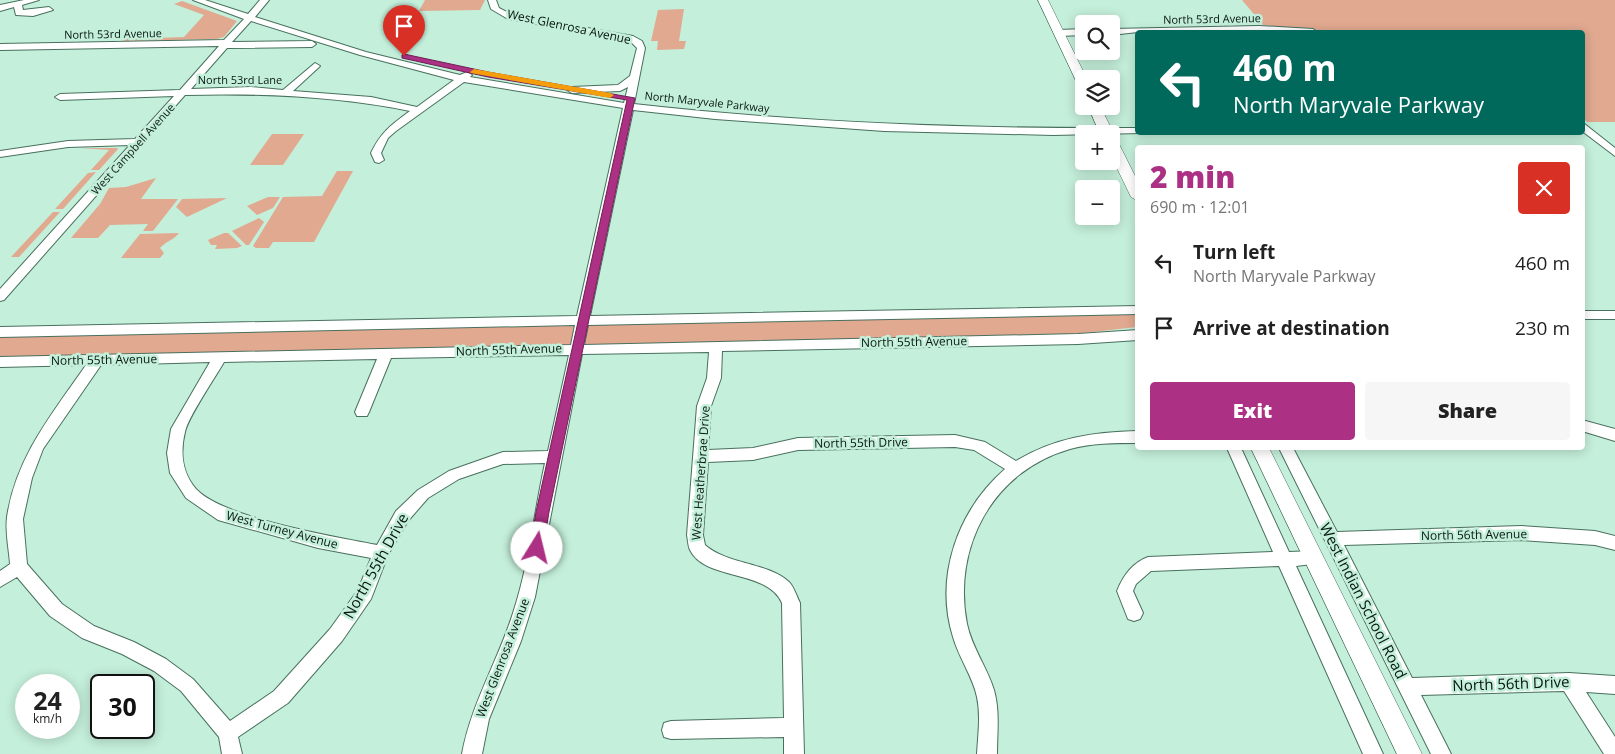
<!DOCTYPE html>
<html lang="en">
<head>
<meta charset="utf-8">
<style>
  :root { --surface:#fff; --page:#f6f6f6; --text:#222; --muted:#767676; --accent:#ac3083 }
  body { margin:0; font-family:"Open Sans",sans-serif; background:var(--page); color:var(--text); height:100vh; display:flex; flex-direction:column; font-size:19px; white-space:nowrap }
  * { box-sizing:border-box; margin:0 }
  p { font-size:16px; color:var(--muted) }
  .icon { flex:none; width:28px; height:28px; fill:none; stroke:currentColor; stroke-width:2; stroke-linecap:round; stroke-linejoin:round }
  .map { position:relative; flex:1; overflow:hidden }
  .details { position:absolute; left:1135px; top:145px; width:450px; height:305px; display:flex; flex-direction:column; background:var(--surface); border-radius:5px; box-shadow:0 2px 12px #0003 }
  .details>* { flex:none }
  .banner { position:absolute; left:1135px; top:30px; width:450px; height:105px; border-radius:5px; box-shadow:0 2px 12px #0003; background:#00695c; color:#fff; overflow:hidden }
  .controls { position:absolute; left:1075px; top:15px; display:grid; gap:10px }
  .controls a { display:grid; place-items:center; width:45px; height:45px; border-radius:5px; background:var(--surface); box-shadow:0 2px 12px #0003; font-size:25px }
  .speed { position:absolute; left:15px; top:674px; display:flex; gap:10px; font-size:25px; font-weight:700; text-align:center }
  .speed>* { display:grid; place-content:center; width:65px; height:65px; border-radius:50%; background:var(--surface); box-shadow:0 2px 12px #0003; line-height:1 }
  .speed small { font-size:12px; font-weight:400 }
  .speed .limit { border:2px solid #111; border-radius:8px; background:#fff; color:#111 }
  .pin { position:absolute; display:grid; place-items:center; width:42px; height:42px; color:#fff; margin:-51px -21px; border-radius:50% 50% 50% 0; rotate:-45deg; box-shadow:0 0 5px #0007 }
  .pin .icon { rotate:45deg }
  .me { position:absolute; width:55px; margin:-28px; rotate:9deg; stroke-linejoin:round; filter:drop-shadow(0 0 4px #0008) }
  .turn { display:flex; align-items:center; gap:18px; height:105px; padding:0 15px; font-size:22px }
  .turn .icon { width:65px; height:65px; stroke-width:2.5 }
  .turn b { display:block; font-size:35px; line-height:42px }
  .round { display:grid; place-items:center; flex:none; width:52px; height:52px; border-radius:5px; background:var(--page) }
  .headline { display:flex; align-items:center; justify-content:space-between; height:85px; padding:0 15px }
  h1 { font-size:30px; font-weight:800; line-height:38px; color:var(--accent) }
  .primary-button { display:flex; gap:10px; margin-top:auto; padding:10px 15px }
  .primary-button a { flex:1; height:58px; border-radius:5px; background:var(--accent); color:#fff; font-size:20px; font-weight:800; line-height:58px; text-align:center }
  .primary-button a+a { background:var(--page); color:var(--text) }
  ul { padding:0; list-style:none }
  li { display:flex; align-items:center; gap:15px; height:65px; padding:0 15px }
  li div { flex:1 }
  li b { display:block; font-size:19px }
  li em { font-style:normal }
  .map>svg:first-child { display:block }
  .green { fill:#e1a990 }
  .lines { fill:none; stroke-linecap:round; stroke-linejoin:round }
  .minor-casing { stroke:#48705e; stroke-width:2 }
  .major-casing { stroke:#48705e; stroke-width:1 }
  .minor { fill:#fff; fill-rule:evenodd }
  .major { fill:#fff; fill-rule:evenodd }
  .route { fill:#ac3083; stroke:#701f55 }
  .slow { fill:#f59e0b }
  .labels { text-anchor:middle; stroke-width:5; stroke-linejoin:round; paint-order:stroke }
  .far-street-label { font-size:11px; fill:#071710; stroke:#c4efda }
  .street-label { font-size:12px; fill:#071710; stroke:#c4efda }
  .near-street-label { font-size:15px; fill:#071710; stroke:#c4efda }
</style>
</head>
<body>
<div class="map">
<svg width="1615" height="754" viewBox="0 0 1615 754">
  <rect width="100%" height="100%" fill="#c4efda"/>
  <g class="green">
    <path d="M 425,0 L 485,0 L 480,10 L 419,11 Z"/>
    <path d="M 1242,0 L 1615,0 L 1615,122 L 1587,122 L 1583,118 L 1582,32 L 1334,32 L 1263,25 Z"/>
    <path d="M 182,1 L 237,21 L 224,37 L 217,39 L 123,41 L 125,39 L 184,37 L 204,15 L 174,4 Z"/>
    <path d="M 684,9 L 679,41 L 686,41 L 684,49 L 657,50 L 658,41 L 651,41 L 658,10 Z"/>
    <path d="M 272,134 L 304,134 L 283,165 L 250,165 Z"/>
    <path d="M 81,148 L 117,148 L 118,149 L 99,170 L 91,170 L 109,150 Z"/>
    <path d="M 337,171 L 353,171 L 314,242 L 273,242 L 269,248 L 256,248 L 253,246 L 283,197 L 322,196 Z"/>
    <path d="M 96,172 L 63,209 L 55,209 L 88,173 Z"/>
    <path d="M 156,178 L 141,199 L 178,199 L 153,231 L 143,231 L 148,224 L 110,225 L 98,238 L 71,238 L 100,204 L 109,188 L 126,187 Z"/>
    <path d="M 268,197 L 280,197 L 273,208 L 257,215 L 247,206 Z"/>
    <path d="M 227,198 L 187,217 L 176,207 L 182,199 Z"/>
    <path d="M 53,212 L 60,212 L 19,257 L 11,257 Z"/>
    <path d="M 259,218 L 264,222 L 249,245 L 246,245 L 232,231 Z"/>
    <path d="M 179,233 C 174,240 166,241 160,248 L 164,253 L 160,258 L 121,258 L 140,234 Z"/>
    <path d="M 224,233 L 228,233 L 242,246 L 237,248 L 215,249 L 217,245 L 211,245 L 208,240 Z"/>
    <path d="M 1088,313 L 1138,315 L 1137,327 L 1075,334 L 0,357 L 0,335 Z"/>
  </g>
  <g class="lines">
    <defs>
      <g id="minor">
        <path d="M 24,0 L 39,0 L 22,5 L 23,10 L 49,7 L 53,10 L 33,16 L 16,15 L 14,7 L 0,11 L 0,5 Z"/>
        <path d="M 193,0 L 205,0 L 248,14 L 260,0 L 269,0 L 255,17 L 366,52 L 460,75 L 467,72 L 472,75 L 470,77 L 624,103 L 628,87 L 620,91 L 572,93 L 567,90 L 572,87 L 618,85 L 630,76 L 637,48 L 630,41 L 508,19 L 491,9 L 488,0 L 496,0 L 499,8 L 513,15 L 633,36 L 642,41 L 645,48 L 634,104 C 802,123 969,129 1138,128 L 1138,132 L 1142,133 L 1053,135 L 884,131 L 715,119 L 633,110 L 590,316 L 1138,306 L 1138,314 L 588,325 L 584,345 L 1078,334 L 1138,330 L 1138,340 L 1078,344 L 722,351 L 721,378 L 711,406 L 708,450 L 753,448 L 798,438 L 955,435 L 985,442 L 1016,461 C 1054,438 1093,432 1138,431 L 1138,443 C 1115,443 1091,443 1070,449 C 993,471 952,547 967,624 C 972,648 987,667 994,690 C 1000,711 997,733 997,754 L 977,754 C 978,735 981,716 977,697 C 973,677 959,658 953,637 C 934,576 958,510 1005,469 L 974,450 L 955,447 L 798,450 L 753,460 L 708,462 L 703,535 L 705,545 C 728,565 767,562 789,582 C 794,587 797,597 800,603 L 804,754 L 784,754 L 784,737 L 671,739 L 664,737 L 662,730 L 664,723 L 671,721 L 784,718 L 782,603 C 767,569 705,581 690,550 C 688,546 688,540 687,535 L 697,406 L 707,378 L 709,352 L 582,354 L 535,597 L 521,641 L 489,719 L 482,754 L 462,754 C 471,704 498,661 513,613 C 529,565 534,513 545,463 L 503,464 L 459,479 L 428,498 L 408,521 L 388,555 L 371,599 L 342,641 L 288,703 L 238,737 L 242,754 L 222,754 L 219,737 L 181,691 L 154,671 L 122,654 L 82,638 L 50,616 L 17,577 L 0,587 L 0,571 L 10,564 C 9,549 5,532 7,517 C 16,457 52,414 86,365 L 0,367 L 0,357 L 571,345 L 575,325 L 0,337 L 0,327 L 577,316 L 623,108 L 464,82 L 396,131 L 388,138 L 381,153 L 384,160 L 379,163 L 375,162 L 371,153 C 381,132 391,125 410,111 C 336,96 261,93 185,95 L 4,300 L 0,301 L 0,289 L 130,145 L 68,147 L 0,157 L 0,151 L 68,141 L 135,139 L 174,96 L 60,100 L 55,97 L 60,94 L 180,90 L 219,46 L 0,50 L 0,44 L 224,40 L 244,19 ZM 251,21 L 360,55 L 454,80 L 417,107 L 371,97 L 293,91 L 318,68 L 320,66 L 315,63 L 283,90 L 251,87 L 191,89 L 227,48 L 312,47 L 316,44 L 312,41 L 232,42 ZM 569,355 L 548,451 L 503,452 L 449,471 L 418,490 L 396,511 L 377,545 C 335,537 223,518 196,489 C 182,473 180,452 185,432 C 188,417 215,378 224,362 L 377,359 L 355,412 L 357,416 L 367,416 L 369,412 L 391,358 ZM 210,362 L 171,429 L 167,453 L 170,473 L 186,498 L 218,520 L 318,548 L 371,558 L 358,590 L 330,629 L 274,691 L 230,721 L 193,679 L 166,659 L 134,642 L 94,626 L 62,604 L 27,564 L 23,519 L 32,478 L 43,449 L 101,365 Z"/>
        <path d="M 1259,26 L 1313,29 L 1317,32 L 1138,32 L 1111,35 L 1111,29 Z"/>
        <path d="M 1084,29 L 1084,35 L 1059,36 L 1055,33 L 1059,30 Z"/>
        <path d="M 1582,122 L 1615,148 L 1615,156 L 1582,131 Z"/>
        <rect x="1582" y="311" width="33" height="8"/>
        <path d="M 1582,420 L 1615,429 L 1615,441 L 1582,431 Z"/>
        <path d="M 1227,448 L 1241,448 L 1289,552 L 1314,551 L 1320,553 L 1322,558 L 1320,563 L 1296,566 L 1383,754 L 1363,754 L 1279,566 L 1151,571 L 1136,584 L 1133,591 L 1143,613 L 1140,619 L 1134,621 L 1128,619 L 1117,591 C 1123,576 1132,563 1148,557 L 1273,552 Z"/>
        <path d="M 1279,448 L 1293,448 L 1337,532 L 1521,526 L 1595,531 L 1615,536 L 1615,550 L 1595,545 L 1521,540 L 1344,545 L 1412,678 L 1569,673 L 1615,676 L 1615,694 L 1586,692 L 1615,737 L 1615,754 L 1604,754 L 1564,691 L 1421,695 L 1451,754 L 1431,754 Z"/>
      </g>
      <g id="major">
        <path d="M 1038,0 L 1048,0 L 1087,79 L 1084,79 L 1084,89 L 1078,85 Z"/>
        <path d="M 1088,106 L 1100,106 L 1114,134 L 1112,137 L 1111,134 L 1100,134 Z"/>
        <path d="M 1111,138 L 1118,142 L 1138,182 L 1138,201 L 1131,197 L 1111,156 Z"/>
        <path d="M 1251,448 L 1269,448 L 1422,754 L 1397,754 Z"/>
      </g>
    </defs>
    <use href="#minor" class="minor-casing"/>
    <use href="#major" class="major-casing"/>
    <use href="#minor" class="minor"/>
    <use href="#major" class="major"/>
  </g>
  <path class="route" d="M 404,54 L 488,72 L 635,98 L 549,512 L 543,548 L 541,552 L 532,552 L 530,548 L 536,512 L 627,100 L 488,77 L 402,58 L 402,55 Z"/>
  <path class="slow" d="M 474,69 L 610,93 L 614,95 L 610,98 L 471,73 L 470,72 Z"/>
  <g class="labels">
    <g class="far-street-label">
      <text transform="translate(1212 19) rotate(-1)" y="4">North 53rd Avenue</text>
      <text transform="translate(113 34) rotate(-1)" y="4">North 53rd Avenue</text>
      <text x="240" y="84">North 53rd Lane</text>
      <text transform="translate(707 102) rotate(6)" y="4">North Maryvale Parkway</text>
      <text transform="translate(133 149) rotate(-48)" y="4">West Campbell Avenue</text>
    </g>
    <g class="street-label">
      <text transform="translate(569 27) rotate(12)" y="4">West Glenrosa Avenue</text>
      <text transform="translate(914 342) rotate(-1)" y="4">North 55th Avenue</text>
      <text transform="translate(509 350) rotate(-2)" y="4">North 55th Avenue</text>
      <text transform="translate(104 360) rotate(-1)" y="4">North 55th Avenue</text>
      <text transform="translate(861 443) rotate(-1)" y="4">North 55th Drive</text>
      <text transform="translate(701 473) rotate(-86)" y="4">West Heatherbrae Drive</text>
      <text transform="translate(282 530) rotate(15)" y="4">West Turney Avenue</text>
      <text transform="translate(1474 535) rotate(-1)" y="4">North 56th Avenue</text>
      <text transform="translate(503 658) rotate(-69)" y="4">West Glenrosa Avenue</text>
    </g>
    <g class="near-street-label">
      <text transform="translate(376 566) rotate(-61)" y="5">North 55th Drive</text>
      <text transform="translate(1363 601) rotate(63)" y="5">West Indian School Road</text>
      <text transform="translate(1511 684) rotate(-2)" y="5">North 56th Drive</text>
    </g>
  </g>
</svg>
<div class="controls">
<a><svg class="icon" aria-label="search" viewBox="0 0 24 24"><circle cx="10" cy="10" r="6"/><path d="M15 15l6 6"/></svg></a>
<a><svg class="icon" aria-label="layers" viewBox="0 0 24 24"><path d="M12 4l9 5-9 5-9-5zM3 14l9 5 9-5"/></svg></a>
<a>+</a>
<a>−</a>
</div>
<div class="speed"><div>24<small>km/h</small></div><div class="limit">30</div></div>
<div class="pin" style="left:404px;top:56px;background:#d93025"><svg class="icon" aria-label="arrive" viewBox="0 0 24 24"><path d="M6 21V4h12l-3 4 3 4H6"/></svg></div>
<svg class="me" style="left:537px;top:548px" viewBox="-20 -20 40 40"><circle r="19" fill="#fff"/><path d="M0-13L10 11 0 6-10 11z" fill="#ac3083"/></svg>
<div class="banner">
<div class="turn"><svg class="icon" aria-label="left" viewBox="0 0 24 24"><path d="M17 20v-9H6M10 6l-5 5 5 5"/></svg><div><b>460 m</b>North Maryvale Parkway</div></div>
</div>
<section class="details">
<div class="headline"><div><h1>2 min</h1><p>690 m · 12:01</p></div><a class="round" style="background:#d93025;color:#fff"><svg class="icon" aria-label="close" viewBox="0 0 24 24"><path d="M6 6l12 12M18 6L6 18"/></svg></a></div>
<ul>
<li><svg class="icon" aria-label="left" viewBox="0 0 24 24"><path d="M17 20v-9H6M10 6l-5 5 5 5"/></svg><div><b>Turn left</b><p>North Maryvale Parkway</p></div><em>460 m</em></li>
<li><svg class="icon" aria-label="arrive" viewBox="0 0 24 24"><path d="M6 21V4h12l-3 4 3 4H6"/></svg><div><b>Arrive at destination</b></div><em>230 m</em></li>
</ul>
<div class="primary-button"><a>Exit</a><a>Share</a></div>
</section>
</div>
</body>
</html>
